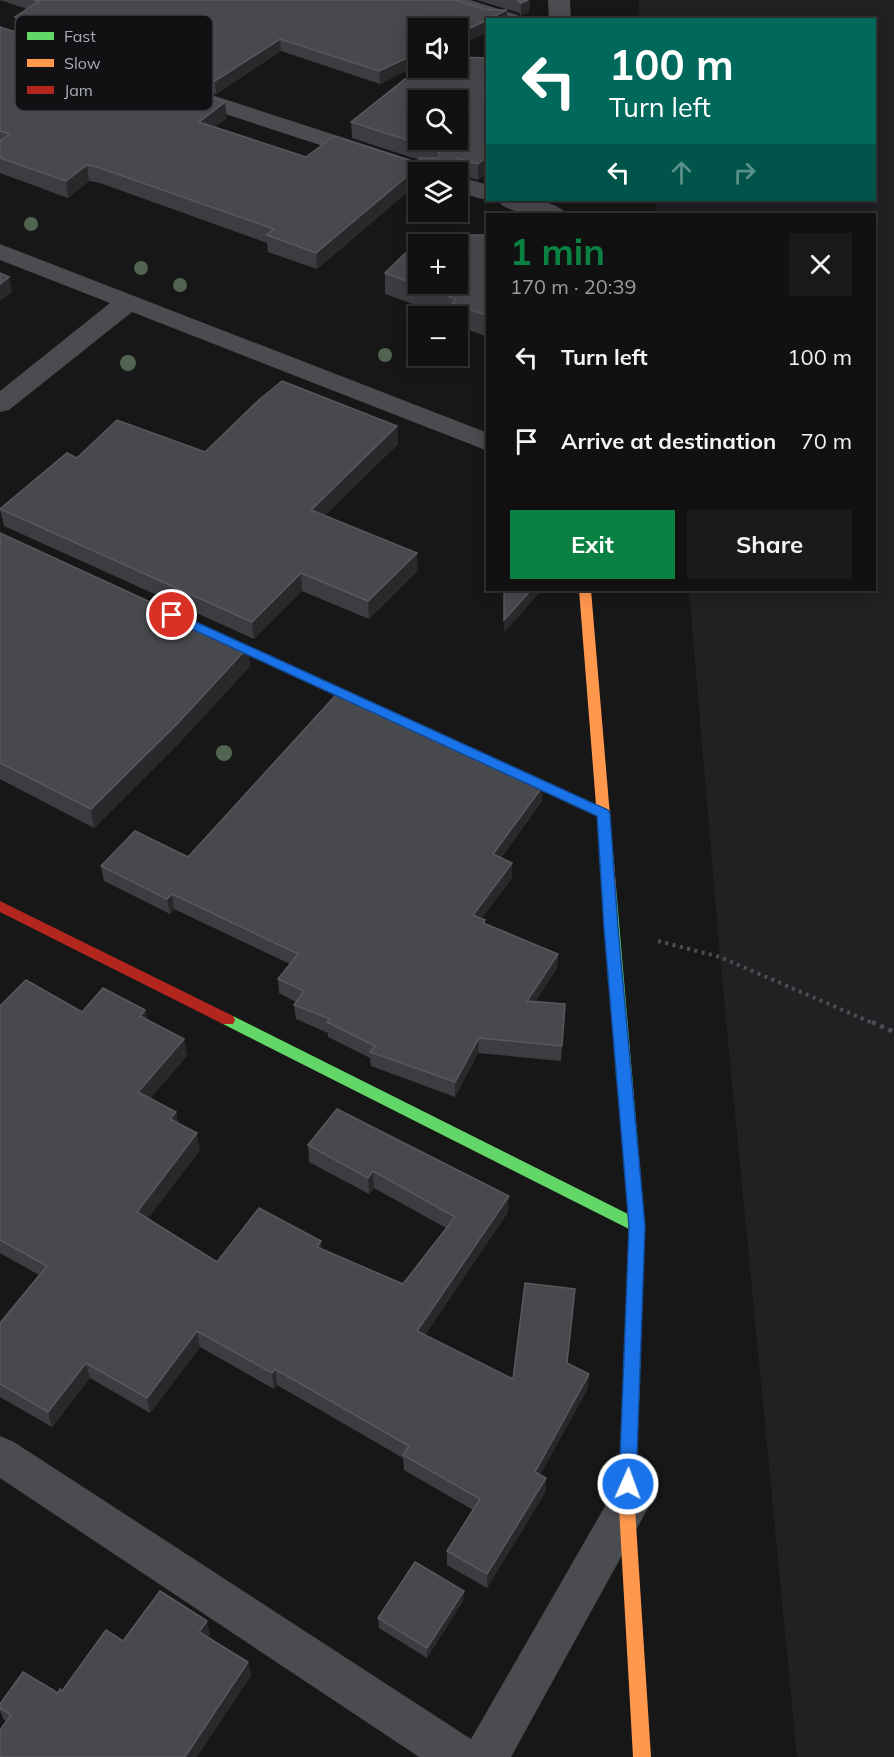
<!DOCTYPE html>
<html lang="en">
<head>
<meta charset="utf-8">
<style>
  :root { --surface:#111; --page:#1a1a1a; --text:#f1f3f6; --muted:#9c9d9f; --line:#303131; --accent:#0b8043 }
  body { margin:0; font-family:Mulish,sans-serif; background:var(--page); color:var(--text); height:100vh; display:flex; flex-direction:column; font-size:22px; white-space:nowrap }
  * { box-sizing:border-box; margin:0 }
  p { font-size:20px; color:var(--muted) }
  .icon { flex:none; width:33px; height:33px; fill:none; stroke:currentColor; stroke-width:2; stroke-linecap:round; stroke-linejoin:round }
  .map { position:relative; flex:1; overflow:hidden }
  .panel { position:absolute; left:486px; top:213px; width:390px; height:378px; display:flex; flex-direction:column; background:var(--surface); border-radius:0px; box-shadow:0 3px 15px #0003,0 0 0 2px var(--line) }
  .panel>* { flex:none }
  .top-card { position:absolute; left:486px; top:18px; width:390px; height:183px; border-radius:0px; box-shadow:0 3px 15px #0003,0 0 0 2px var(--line); background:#00695c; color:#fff; overflow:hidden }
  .fabs { position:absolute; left:408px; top:18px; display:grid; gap:12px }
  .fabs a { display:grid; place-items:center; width:60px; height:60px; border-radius:0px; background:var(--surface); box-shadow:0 3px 15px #0003,0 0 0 2px var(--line); font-size:30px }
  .pin { position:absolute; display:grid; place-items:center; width:51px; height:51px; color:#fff; margin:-26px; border:3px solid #fff; border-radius:50%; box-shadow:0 2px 6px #0007 }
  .me { position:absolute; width:66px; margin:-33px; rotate:2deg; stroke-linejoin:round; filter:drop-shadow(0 0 4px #0008) }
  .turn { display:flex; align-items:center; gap:21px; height:126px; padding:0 24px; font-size:27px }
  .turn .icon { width:78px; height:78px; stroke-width:2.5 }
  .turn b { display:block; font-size:42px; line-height:51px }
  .lanes { display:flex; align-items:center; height:57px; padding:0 24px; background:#0003; justify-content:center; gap:30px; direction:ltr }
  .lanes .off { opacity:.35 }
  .round { display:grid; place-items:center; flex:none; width:63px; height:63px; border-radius:0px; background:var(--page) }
  .head { display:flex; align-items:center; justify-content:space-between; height:102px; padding:0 24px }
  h1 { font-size:36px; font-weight:700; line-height:45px; color:var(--accent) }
  .primary-button { display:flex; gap:12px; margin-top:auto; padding:12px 24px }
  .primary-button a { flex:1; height:69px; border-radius:0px; background:var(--accent); color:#fff; font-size:24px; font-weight:700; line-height:69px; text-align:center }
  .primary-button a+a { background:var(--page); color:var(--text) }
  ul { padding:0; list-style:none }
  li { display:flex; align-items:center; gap:18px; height:84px; padding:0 24px }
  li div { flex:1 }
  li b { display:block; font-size:22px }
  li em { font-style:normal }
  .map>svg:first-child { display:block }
  .built { fill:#212124 }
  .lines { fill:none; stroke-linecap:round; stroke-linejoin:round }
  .path-far1 { stroke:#4d4e52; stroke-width:4; stroke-dasharray:3 4.5; stroke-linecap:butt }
  .path { stroke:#4d4e52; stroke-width:4.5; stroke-dasharray:4 5; stroke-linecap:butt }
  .street { fill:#4b4c50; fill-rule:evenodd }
  .fast { fill:#63d668; fill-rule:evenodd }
  .slow { fill:#ff974d; fill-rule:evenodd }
  .jam { fill:#b3261e; fill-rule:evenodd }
  .tree { fill:#506451 }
  .wall { fill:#3c3d40 }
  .shaded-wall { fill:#28292a }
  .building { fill:#48494d; stroke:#57595e; stroke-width:1.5; fill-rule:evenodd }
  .route { fill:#1a73e8; stroke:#114b97; stroke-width:1.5 }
  .key { fill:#111113; stroke:#3e4045; stroke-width:1.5 }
  .key-label { font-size:16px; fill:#a8adb8 }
</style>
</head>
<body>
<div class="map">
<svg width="894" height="1757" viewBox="0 0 894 1757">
  <rect width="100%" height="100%" fill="#171717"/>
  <path class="built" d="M 638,0 L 894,0 L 894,1757 L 797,1757 L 720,957 L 689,590 L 874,590 L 874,214 L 657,214 L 655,200 L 874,200 L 874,20 L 640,19 Z"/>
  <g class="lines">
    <path class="path-far1" d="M 658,941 L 720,957 L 875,1024"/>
    <path class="path" d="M 872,1022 L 894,1032"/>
    <g class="street">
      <path d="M 437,0 L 470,0 L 518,15 L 520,20 L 488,20 L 440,5 Z"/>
      <path d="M 548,0 L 570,0 L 571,20 L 549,20 Z"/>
      <path d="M 184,86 L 434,167 L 438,172 L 418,172 L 418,177 L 176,98 L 173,93 L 176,88 Z"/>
      <path d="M 458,176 L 488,185 L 488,200 L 491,200 C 480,200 468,194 458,191 Z"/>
      <path d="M 497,200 C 514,198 555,198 566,214 C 549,216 508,216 497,200 Z"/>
      <path d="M 0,244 L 488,433 L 488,451 L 132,312 L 9,410 L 0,412 L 0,391 L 110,303 L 0,260 Z"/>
      <path d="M 0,1436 L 14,1442 L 471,1739 L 612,1494 L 627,1488 L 642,1494 L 648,1508 L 511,1757 L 419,1757 L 0,1478 Z"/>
    </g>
    <g class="fast">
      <path d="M 209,628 L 479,751 L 480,754 L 474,759 L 469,757 L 205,635 L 203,632 Z"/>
      <path d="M 609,882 L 614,883 L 616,887 L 645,1226 L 638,1433 L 636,1438 L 630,1441 L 624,1438 L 622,1433 L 629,1229 L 223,1024 L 221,1020 L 223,1016 L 233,1016 L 628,1214 L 602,887 L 604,883 Z"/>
    </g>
    <g class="slow">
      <path d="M 579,590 L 591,590 L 616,887 L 614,891 L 604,891 L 602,887 L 597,816 L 469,757 L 468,754 L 474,749 L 479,751 L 596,805 Z"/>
      <path d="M 630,1425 L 636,1428 L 638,1433 L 635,1508 L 651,1757 L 633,1757 L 619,1508 L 622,1433 L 624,1428 Z"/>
    </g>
    <path class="jam" d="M 0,901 L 233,1016 L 235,1020 L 233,1024 L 223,1024 L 0,912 Z"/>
  </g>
  <g class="tree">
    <circle cx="31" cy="224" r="7"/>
    <circle cx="141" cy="268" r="7"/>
    <circle cx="180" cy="285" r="7"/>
    <circle cx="385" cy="355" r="7"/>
    <circle cx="128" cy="363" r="8"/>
    <circle cx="224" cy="753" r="8"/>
  </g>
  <g class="wall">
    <path d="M 0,0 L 455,0 L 488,20 L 488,32 L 458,46 L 418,28 L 418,65 L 380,84 L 281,51 L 216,94 L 17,29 L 15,17 L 27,9 Z"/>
    <path d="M 477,0 L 530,0 L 529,12 L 521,16 L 519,13 Z"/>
    <path d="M 0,27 L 227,118 L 214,127 L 306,157 L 417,163 L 419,160 L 352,138 L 351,122 L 488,58 L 488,172 L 478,180 L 458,174 L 458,172 L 418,172 L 418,186 L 417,184 L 317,269 L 268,252 L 267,243 L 100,183 L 89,181 L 68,198 L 0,173 Z"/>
    <path d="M 488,235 L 488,337 L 458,326 L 458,316 L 446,316 L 385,294 L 385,273 Z"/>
    <path d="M 397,426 L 398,444 L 324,516 L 418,570 L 369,619 L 302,591 L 254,639 L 4,526 L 0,509 L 77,458 L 205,452 Z"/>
    <path d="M 0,533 L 248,647 L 250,666 L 181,741 L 94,828 L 0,779 Z"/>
    <path d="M 542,801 L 501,858 L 512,878 L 481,919 L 485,923 L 558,954 L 557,968 L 535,1002 L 565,1004 L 561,1061 L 478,1053 L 455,1097 L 371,1066 L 370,1058 L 328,1037 L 328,1033 L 296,1019 L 294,1005 L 296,1002 L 279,993 L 278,979 L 290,964 L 174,909 L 170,914 L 104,881 L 101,866 L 188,857 Z"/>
    <path d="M 0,1006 L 82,1012 L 145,1010 L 147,1020 L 184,1039 L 187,1056 L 150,1098 L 176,1112 L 178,1123 L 200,1150 L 147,1219 L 217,1262 L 322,1250 L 403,1284 L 446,1228 L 374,1188 L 369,1194 L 309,1162 L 308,1145 L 508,1212 L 425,1335 L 513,1379 L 567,1363 L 589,1374 L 587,1390 L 540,1475 L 546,1478 L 545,1493 L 487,1588 L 447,1565 L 447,1551 L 473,1510 L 404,1470 L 403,1458 L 277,1385 L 274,1389 L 200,1347 L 150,1413 L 90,1378 L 52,1427 L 0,1397 L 0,1323 L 39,1275 L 0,1253 Z"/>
    <path d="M 464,1591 L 463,1601 L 427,1658 L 379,1628 L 378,1618 Z"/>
    <path d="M 210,1635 L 208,1637 L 248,1662 L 251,1676 L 6,1721 L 4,1720 L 0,1711 L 0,1704 L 58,1693 L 62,1691 L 123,1641 Z"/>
  </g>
  <g class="shaded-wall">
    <path d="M 528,0 L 530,0 L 529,12 L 521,16 L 521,3 Z"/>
    <path d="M 507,10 L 507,20 L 488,20 Z"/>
    <path d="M 488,20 L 488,32 L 458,46 L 458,34 Z"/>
    <path d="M 280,39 L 281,51 L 216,94 L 215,81 Z"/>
    <path d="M 418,53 L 418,65 L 380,84 L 379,71 Z"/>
    <path d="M 225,102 L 227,118 L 201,138 L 199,122 Z"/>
    <path d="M 488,156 L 488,172 L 478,180 L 478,164 Z"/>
    <path d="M 87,165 L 89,181 L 68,198 L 66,181 Z"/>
    <path d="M 417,168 L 417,184 L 317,269 L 316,253 Z"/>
    <path d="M 462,178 L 461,195 L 458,198 L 458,182 Z"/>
    <path d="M 9,277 L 12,292 L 0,301 L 0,284 Z"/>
    <path d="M 397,426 L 398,444 L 312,528 L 311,510 Z"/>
    <path d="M 417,553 L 418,570 L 369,619 L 368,601 Z"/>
    <path d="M 301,573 L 302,591 L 254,639 L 252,622 Z"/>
    <path d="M 531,590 L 542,590 L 504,633 L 504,620 Z"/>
    <path d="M 248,647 L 250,666 L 181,741 L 94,828 L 91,809 Z"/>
    <path d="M 543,786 L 542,801 L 493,869 L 493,854 Z"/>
    <path d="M 512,863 L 512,878 L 473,930 L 473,915 Z"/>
    <path d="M 172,894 L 174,909 L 170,914 L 167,899 Z"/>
    <path d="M 558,954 L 557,968 L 526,1016 L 527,1001 Z"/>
    <path d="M 145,1010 L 148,1027 L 140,1016 Z"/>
    <path d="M 479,1038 L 478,1053 L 455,1097 L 455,1082 Z"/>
    <path d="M 184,1039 L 187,1056 L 141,1109 L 138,1092 Z"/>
    <path d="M 176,1112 L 179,1129 L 170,1119 Z"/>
    <path d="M 197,1133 L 200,1150 L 140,1229 L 137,1212 Z"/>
    <path d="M 373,1171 L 374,1188 L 369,1194 L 368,1178 Z"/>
    <path d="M 509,1196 L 508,1212 L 417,1347 L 417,1331 Z"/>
    <path d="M 321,1241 L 323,1257 L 317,1247 Z"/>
    <path d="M 197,1331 L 200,1347 L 150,1413 L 147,1398 Z"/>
    <path d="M 86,1363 L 90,1378 L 52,1427 L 48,1412 Z"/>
    <path d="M 275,1369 L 277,1385 L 274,1389 L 272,1373 Z"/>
    <path d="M 589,1374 L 587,1390 L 534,1486 L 535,1472 Z"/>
    <path d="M 546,1478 L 545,1493 L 487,1588 L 487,1574 Z"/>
    <path d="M 464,1591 L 463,1601 L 427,1658 L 427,1648 Z"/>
    <path d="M 207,1621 L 210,1635 L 202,1646 L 199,1632 Z"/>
    <path d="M 248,1662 L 251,1676 L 197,1757 L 185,1757 Z"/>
  </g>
  <g class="building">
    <path d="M 34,0 L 455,0 L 488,10 L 507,10 L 458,34 L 458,28 L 418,28 L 418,53 L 379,71 L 280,39 L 215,81 L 15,17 L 39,1 Z"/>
    <path d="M 517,0 L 528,0 L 521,3 L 519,1 Z"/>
    <path d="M 0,27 L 225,102 L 199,122 L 306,157 L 334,136 L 417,163 L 420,158 L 438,158 L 440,154 L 435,149 L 351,122 L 419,68 L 458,68 L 458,57 L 488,58 L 488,156 L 478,164 L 457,158 L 456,172 L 421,172 L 417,168 L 316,253 L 267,235 L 274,229 L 97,167 L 87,165 L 66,181 L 0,158 L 0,141 L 10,134 L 0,131 ZM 418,100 L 458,100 L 458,140 L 418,140 Z"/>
    <path d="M 458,176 L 462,178 L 458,182 Z"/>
    <path d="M 424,235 L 488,235 L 488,316 L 452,303 L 456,299 L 385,273 ZM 418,244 L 458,244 L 458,284 L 418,284 Z"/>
    <path d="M 0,273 L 9,277 L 0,284 Z"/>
    <path d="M 282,381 L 397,426 L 311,510 L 417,553 L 368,601 L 301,573 L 252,622 L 0,509 L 67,453 L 77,458 L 117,420 L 205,452 L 260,399 Z"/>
    <path d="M 0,533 L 248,647 L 178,723 L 91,809 L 0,763 Z"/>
    <path d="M 504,590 L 531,590 L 504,620 Z"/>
    <path d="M 336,695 L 397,719 L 543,786 L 493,854 L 512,863 L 473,915 L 485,920 L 483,923 L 558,954 L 527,1001 L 565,1004 L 562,1046 L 479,1038 L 455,1082 L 370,1052 L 375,1046 L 327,1022 L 330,1019 L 294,1005 L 304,991 L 278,979 L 298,954 L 172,894 L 167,899 L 101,866 L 135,831 L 188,857 Z"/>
    <path d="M 26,980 L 82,1012 L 103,988 L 145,1010 L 140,1016 L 184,1039 L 138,1092 L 176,1112 L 170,1119 L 197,1133 L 137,1212 L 217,1262 L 259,1208 L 321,1241 L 317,1247 L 403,1284 L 455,1217 L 373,1171 L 368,1178 L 308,1145 L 337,1109 L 509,1196 L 417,1331 L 513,1379 L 525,1283 L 575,1289 L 567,1363 L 589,1374 L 535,1472 L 546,1478 L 487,1574 L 447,1551 L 480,1499 L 403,1455 L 409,1446 L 275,1369 L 272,1373 L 197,1331 L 147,1398 L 86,1363 L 48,1412 L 0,1384 L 0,1323 L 47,1266 L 0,1240 L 0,1006 Z"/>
    <path d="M 415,1562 L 464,1591 L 427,1648 L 378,1618 Z"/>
    <path d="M 160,1591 L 207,1621 L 199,1632 L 248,1662 L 185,1757 L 0,1757 L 0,1730 L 11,1715 L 0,1708 L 0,1704 L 23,1672 L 58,1693 L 60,1689 L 62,1691 L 106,1630 L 123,1641 Z"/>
  </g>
  <path class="route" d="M 172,611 L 608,810 L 610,814 L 618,928 L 645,1226 L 636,1484 L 634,1490 L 628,1492 L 622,1490 L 619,1484 L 629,1226 L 604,928 L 597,816 L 168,618 L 166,615 Z"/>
  <rect x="15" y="15" width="198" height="96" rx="9" class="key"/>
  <rect x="27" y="32" width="27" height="8" fill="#63d668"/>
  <rect x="27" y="59" width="27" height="8" fill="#ff974d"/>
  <rect x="27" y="86" width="27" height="8" fill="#b3261e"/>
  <g class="key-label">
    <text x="64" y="42">Fast</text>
    <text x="64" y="69">Slow</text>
    <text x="64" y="96">Jam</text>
  </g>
</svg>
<div class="fabs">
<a><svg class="icon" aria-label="sound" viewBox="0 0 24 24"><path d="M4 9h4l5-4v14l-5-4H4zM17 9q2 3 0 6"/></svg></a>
<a><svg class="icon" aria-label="search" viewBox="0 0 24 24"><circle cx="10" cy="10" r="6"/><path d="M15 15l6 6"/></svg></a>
<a><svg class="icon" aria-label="layers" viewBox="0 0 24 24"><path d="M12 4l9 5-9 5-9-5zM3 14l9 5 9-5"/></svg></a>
<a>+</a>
<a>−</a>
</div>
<div class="pin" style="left:172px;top:615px;background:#d93025"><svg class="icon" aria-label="arrive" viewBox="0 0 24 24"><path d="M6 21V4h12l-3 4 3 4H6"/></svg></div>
<svg class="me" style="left:628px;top:1484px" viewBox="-20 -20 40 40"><circle r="17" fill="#1a73e8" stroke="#fff" stroke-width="3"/><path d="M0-11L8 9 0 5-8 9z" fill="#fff"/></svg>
<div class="top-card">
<div class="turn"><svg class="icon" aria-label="left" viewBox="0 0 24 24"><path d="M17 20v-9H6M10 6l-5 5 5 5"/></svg><div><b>100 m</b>Turn left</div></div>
<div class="lanes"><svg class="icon" aria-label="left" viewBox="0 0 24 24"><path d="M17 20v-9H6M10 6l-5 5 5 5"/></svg><svg class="icon off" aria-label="ahead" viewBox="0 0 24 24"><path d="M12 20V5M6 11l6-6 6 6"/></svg><svg class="icon off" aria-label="right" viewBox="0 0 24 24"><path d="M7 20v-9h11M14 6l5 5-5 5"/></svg></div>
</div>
<section class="panel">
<div class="head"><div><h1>1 min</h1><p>170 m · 20:39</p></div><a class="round"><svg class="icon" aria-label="close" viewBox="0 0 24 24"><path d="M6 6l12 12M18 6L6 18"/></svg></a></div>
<ul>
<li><svg class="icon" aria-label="left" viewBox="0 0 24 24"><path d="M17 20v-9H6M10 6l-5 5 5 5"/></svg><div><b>Turn left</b></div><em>100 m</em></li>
<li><svg class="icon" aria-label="arrive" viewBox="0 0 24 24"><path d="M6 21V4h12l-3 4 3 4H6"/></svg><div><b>Arrive at destination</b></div><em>70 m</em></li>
</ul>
<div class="primary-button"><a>Exit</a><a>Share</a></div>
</section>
</div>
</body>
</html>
